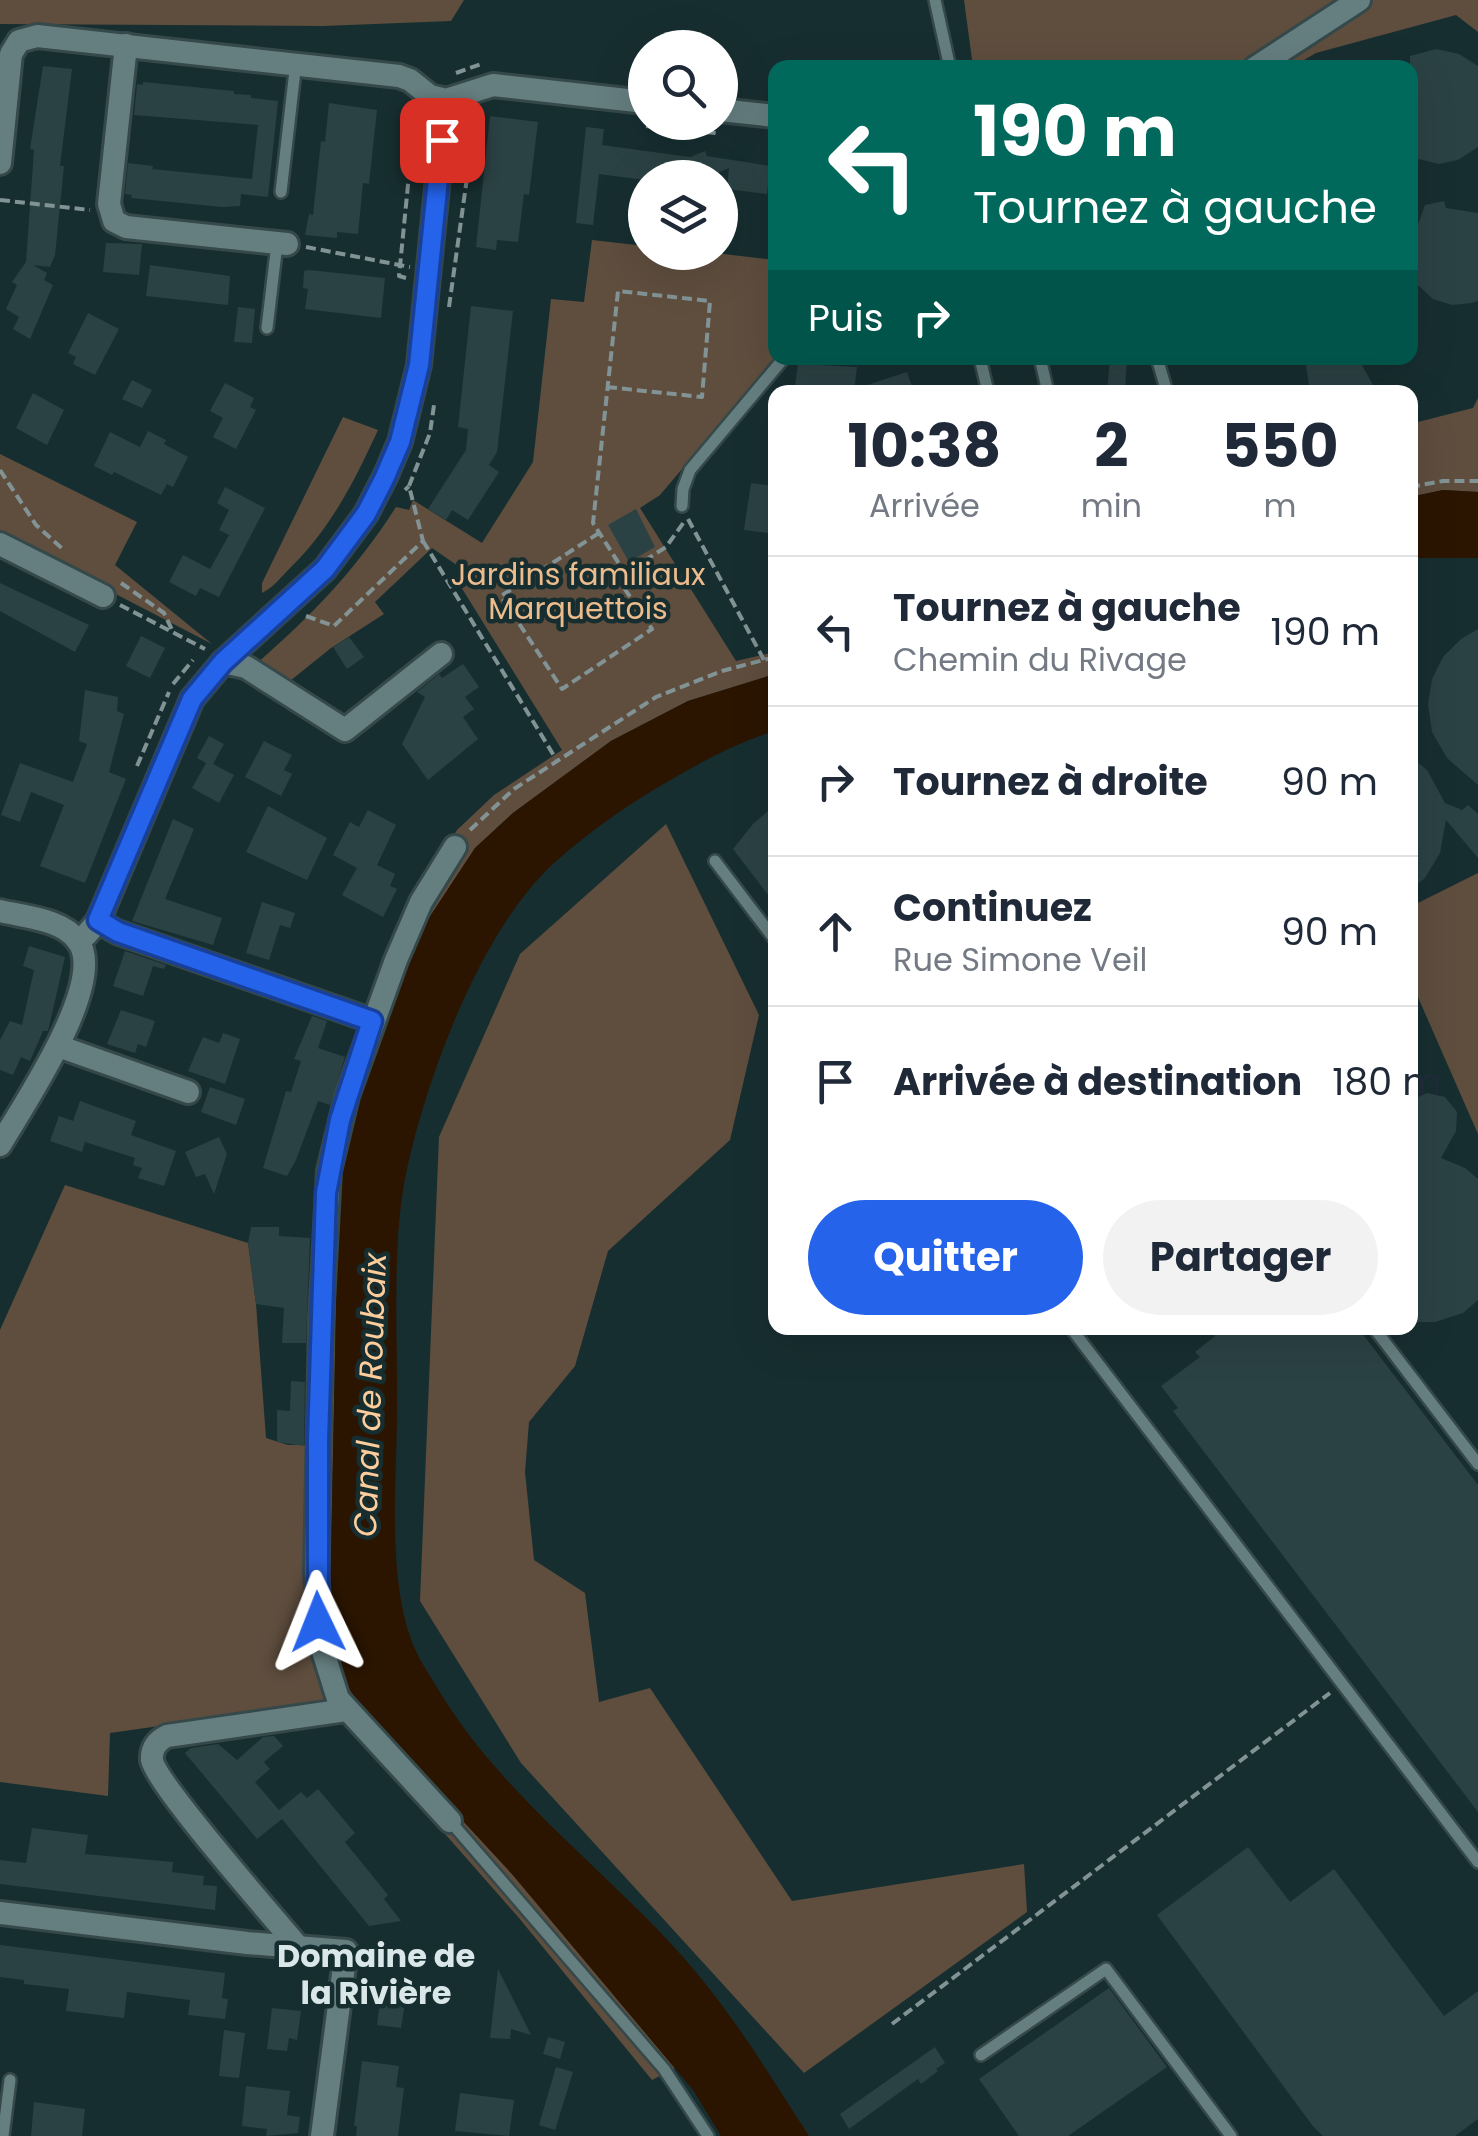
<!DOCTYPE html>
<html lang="fr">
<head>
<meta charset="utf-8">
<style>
  :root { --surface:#fff; --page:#f2f2f3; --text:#1f2937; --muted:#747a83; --line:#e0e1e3; --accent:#2563eb }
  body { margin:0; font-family:Poppins,sans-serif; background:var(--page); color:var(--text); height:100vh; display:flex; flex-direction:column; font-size:38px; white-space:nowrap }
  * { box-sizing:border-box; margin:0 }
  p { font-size:32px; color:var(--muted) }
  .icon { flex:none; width:55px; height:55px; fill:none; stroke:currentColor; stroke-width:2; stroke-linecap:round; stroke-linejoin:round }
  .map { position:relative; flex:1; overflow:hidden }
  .details { position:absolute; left:768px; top:385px; width:650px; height:950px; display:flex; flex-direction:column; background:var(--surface); border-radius:20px; box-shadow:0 10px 40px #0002 }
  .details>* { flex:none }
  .guide { position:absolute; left:768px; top:60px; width:650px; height:305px; border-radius:20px; box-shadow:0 10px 40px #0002; background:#00695c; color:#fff; overflow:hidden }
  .buttons { position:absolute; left:628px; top:30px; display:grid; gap:20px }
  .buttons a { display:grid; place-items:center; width:110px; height:110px; border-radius:50%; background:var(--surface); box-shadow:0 10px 40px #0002; font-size:50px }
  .pin { position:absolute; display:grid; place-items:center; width:85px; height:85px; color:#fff; margin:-42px; border-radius:20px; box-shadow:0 5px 15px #0006 }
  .me { position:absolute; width:110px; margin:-55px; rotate:358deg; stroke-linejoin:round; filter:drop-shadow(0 0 8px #0008) }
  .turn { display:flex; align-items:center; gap:35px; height:210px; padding:0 40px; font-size:45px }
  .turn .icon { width:130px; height:130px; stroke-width:2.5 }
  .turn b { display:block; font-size:70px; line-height:85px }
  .then { display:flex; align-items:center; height:95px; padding:0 40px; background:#0003; gap:20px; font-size:38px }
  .eta { display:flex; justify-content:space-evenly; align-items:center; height:170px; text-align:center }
  .eta b { font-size:60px; font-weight:700; line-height:70px }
  .action { display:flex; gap:20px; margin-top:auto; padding:20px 40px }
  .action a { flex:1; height:115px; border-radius:60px; background:var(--accent); color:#fff; font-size:40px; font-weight:700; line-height:115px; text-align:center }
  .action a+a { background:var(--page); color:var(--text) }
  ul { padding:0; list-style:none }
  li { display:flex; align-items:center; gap:30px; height:150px; padding:0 40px; border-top:2px solid var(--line) }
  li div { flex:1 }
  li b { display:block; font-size:38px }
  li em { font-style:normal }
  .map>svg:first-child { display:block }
  .green { fill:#5f4e3e }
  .water { fill:#2b1500 }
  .building { fill:#2b4244 }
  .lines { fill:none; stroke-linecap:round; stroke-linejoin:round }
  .service-casing { stroke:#35484a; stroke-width:16 }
  .minor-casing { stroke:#35484a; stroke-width:28 }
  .path { stroke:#829395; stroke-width:4; stroke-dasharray:10 5; stroke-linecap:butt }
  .service { stroke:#657e80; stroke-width:11 }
  .minor { stroke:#657e80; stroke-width:22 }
  .route-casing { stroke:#184099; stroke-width:25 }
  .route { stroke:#2563eb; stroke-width:18 }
  .labels { text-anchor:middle; stroke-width:9; stroke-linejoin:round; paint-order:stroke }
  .park-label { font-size:30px; fill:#ecbc8c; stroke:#172e30 }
  .water-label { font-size:32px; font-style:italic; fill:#fdcd9c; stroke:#172e30 }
  .neighbourhood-label { font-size:32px; font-weight:bold; fill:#dae7e9; stroke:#172e30 }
</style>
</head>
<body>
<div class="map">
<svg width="1478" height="2136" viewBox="0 0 1478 2136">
  <rect width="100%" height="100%" fill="#172e30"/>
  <g class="green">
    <path d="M 0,0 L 464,0 L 451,21 L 323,26 L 0,24 Z"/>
    <path d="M 964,0 L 1478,0 L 1478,32 L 1456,15 L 1316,53 L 1292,67 L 973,67 Z"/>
    <path d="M 592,240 L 645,246 L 645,252 L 715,253 L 775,260 L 776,358 L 660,495 L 640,508 L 736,661 L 775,652 L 775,674 L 688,701 L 611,741 L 513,813 L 475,848 L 423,927 L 382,1026 L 363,1086 L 338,1207 L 330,1601 L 334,1649 L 406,1759 L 512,1874 L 675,2068 L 652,2080 L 519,1918 L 329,1702 L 110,1733 L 108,1796 L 0,1782 L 0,1330 L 65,1185 L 248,1243 L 256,1304 L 266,1438 L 288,1445 L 306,1445 L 320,1217 L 429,875 L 457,830 L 494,795 L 562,750 L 458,582 L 464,570 L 432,548 L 375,602 L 384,614 L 331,648 L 285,685 L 255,665 C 312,615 355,571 396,507 L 409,510 L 413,500 L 482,543 L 533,462 L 551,299 L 584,302 Z"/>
    <path d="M 1478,398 L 1478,492 L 1443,490 L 1410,497 L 1410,424 L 1473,408 Z"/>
    <path d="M 343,417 L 378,430 C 355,480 331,528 291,567 C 282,576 274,587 262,593 L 262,583 Z"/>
    <path d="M 0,454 L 137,522 L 115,565 L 212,644 L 0,534 Z"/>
    <path d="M 666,824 L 759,1015 L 730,1140 L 608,1251 L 575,1366 L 529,1422 L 525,1472 L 534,1560 L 585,1593 L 599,1702 L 650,1688 L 792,1901 L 1024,1864 L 1027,1912 L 804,2073 L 521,1763 L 420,1601 L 439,1137 L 520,954 Z"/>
    <path d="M 1478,873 L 1478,1134 L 1410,979 L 1410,907 Z"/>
  </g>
  <g class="water">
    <path d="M 1443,490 L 1478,492 L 1478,558 L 1410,558 L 1410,497 Z"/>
    <path d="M 775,674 L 775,731 C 740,741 705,760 674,778 C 631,802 591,830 554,863 C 481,930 428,1074 407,1169 C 391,1240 398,1337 397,1410 C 397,1484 386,1581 415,1649 C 422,1665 433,1680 441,1694 C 501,1792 597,1863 674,1947 C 728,2006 766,2069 809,2136 L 721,2136 L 693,2090 L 512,1874 L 372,1723 L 345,1683 L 334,1649 L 330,1601 L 338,1207 L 344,1145 L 382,1026 L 423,927 L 475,848 L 513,813 L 611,741 L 688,701 Z"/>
  </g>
  <g class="building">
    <path d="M 1436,49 L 1459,54 L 1478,66 L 1478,147 L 1458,160 L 1439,164 L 1410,157 L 1410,56 Z"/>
    <path d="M 43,66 L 72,69 L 60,166 L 64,166 L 55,255 L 50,267 L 33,265 L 47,273 L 44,280 L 53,285 L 30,339 L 13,329 L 19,317 L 6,309 L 17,285 L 12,282 L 26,262 L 34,150 L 30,149 Z"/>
    <path d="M 143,82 L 234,91 L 234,94 L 251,95 L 251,98 L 278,101 L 268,197 L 241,194 L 240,206 L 222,207 L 131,198 L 132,195 L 125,194 L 128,163 L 153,166 L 152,169 L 252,179 L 258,125 L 134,115 L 137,84 L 143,85 Z"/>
    <path d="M 329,103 L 377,110 L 369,184 L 363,183 L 358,234 L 337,232 L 337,238 L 305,235 L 309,214 L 313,215 L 321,141 L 325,142 Z"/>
    <path d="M 490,116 L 538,122 L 529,195 L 524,194 L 518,242 L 497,240 L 496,250 L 476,247 Z"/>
    <path d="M 586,127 L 604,129 L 602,145 L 690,157 L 705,151 L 707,156 L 770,166 L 767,194 L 727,189 L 729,168 L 706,178 L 645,180 L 599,174 L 593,225 L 576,223 Z"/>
    <path d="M 1444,201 L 1446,208 L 1478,213 L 1478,301 L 1472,303 L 1452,305 L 1433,299 L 1418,285 L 1410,267 L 1410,247 L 1425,205 Z"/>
    <path d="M 106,243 L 142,244 L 139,275 L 103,272 Z"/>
    <path d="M 150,265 L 230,276 L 228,305 L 146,296 Z"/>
    <path d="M 309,270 L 385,278 L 381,318 L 305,309 L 308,289 L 303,288 L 304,271 Z"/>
    <path d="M 471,306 L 513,311 L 497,452 L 489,465 L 499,472 L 468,520 L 452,510 L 446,520 L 428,509 L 466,450 L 468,429 L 458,427 Z"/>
    <path d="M 238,307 L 255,309 L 252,343 L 234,342 Z"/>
    <path d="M 88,313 L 119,329 L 95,375 L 73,364 L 76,357 L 68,353 Z"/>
    <path d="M 1110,358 L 1127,358 L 1125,392 L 1107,392 Z"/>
    <path d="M 1305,358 L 1358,358 L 1377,392 L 1310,392 Z"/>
    <path d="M 798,364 L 857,367 L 854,392 L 794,392 Z"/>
    <path d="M 907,372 L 914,392 L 856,392 L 855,389 Z"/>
    <path d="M 132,380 L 152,390 L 142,408 L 122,399 Z"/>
    <path d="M 225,383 L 254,398 L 250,407 L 256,410 L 236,449 L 213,437 L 223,418 L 210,411 Z"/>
    <path d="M 33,393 L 64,410 L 47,445 L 16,428 Z"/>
    <path d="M 148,431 L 166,440 L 164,444 L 188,457 L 173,487 L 167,484 L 161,495 L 114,472 L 112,475 L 94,466 L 110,432 L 140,447 Z"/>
    <path d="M 751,483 L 775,486 L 775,534 L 744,530 Z"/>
    <path d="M 225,487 L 265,508 L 219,597 L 200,588 L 196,596 L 169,582 L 183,555 L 210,569 L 229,535 L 219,530 L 229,510 L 217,503 Z"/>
    <path d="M 636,509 L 655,547 L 629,562 L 608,525 Z"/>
    <path d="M 0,583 L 89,625 L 75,652 L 0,611 Z"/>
    <path d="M 1478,629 L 1478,785 L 1447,758 L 1432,732 L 1428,704 L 1432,679 L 1443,657 L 1461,639 Z"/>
    <path d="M 141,636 L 165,648 L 150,678 L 126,666 Z"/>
    <path d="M 349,637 L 364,657 L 347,669 L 333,647 Z"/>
    <path d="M 463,664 L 479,687 L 465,697 L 474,709 L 463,717 L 478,739 L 428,780 L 402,744 L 425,697 L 417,692 L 439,674 L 442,678 Z"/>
    <path d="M 85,690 L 118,697 L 117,711 L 124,714 L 109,772 L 126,779 L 85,883 L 40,866 L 64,805 L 31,792 L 20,822 L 1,815 L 20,763 L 73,782 L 87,744 L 79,741 Z"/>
    <path d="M 209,736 L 224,744 L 213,764 L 234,775 L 219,803 L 192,788 L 206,763 L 197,758 Z"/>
    <path d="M 264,741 L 292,755 L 284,770 L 292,774 L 281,796 L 245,777 Z"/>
    <path d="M 1410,756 L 1427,770 L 1445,803 L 1462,810 L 1468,805 L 1478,814 L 1478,858 L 1446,820 L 1440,853 L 1425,878 L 1410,890 Z"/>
    <path d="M 775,805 L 775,904 L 733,849 L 753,824 Z"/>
    <path d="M 268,806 L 327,838 L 307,880 L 246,852 Z"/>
    <path d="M 368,810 L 396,825 L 377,865 L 395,874 L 390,886 L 397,889 L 383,917 L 342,895 L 357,868 L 333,855 L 350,822 L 359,827 Z"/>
    <path d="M 173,819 L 194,829 L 165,899 L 222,918 L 213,945 L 132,921 Z"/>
    <path d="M 262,902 L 295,913 L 290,928 L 280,925 L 269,960 L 246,953 Z"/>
    <path d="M 29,946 L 65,957 L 48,1031 L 43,1031 L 30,1061 L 21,1057 L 13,1075 L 0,1070 L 0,1040 L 10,1021 L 22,1025 L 34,970 L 23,966 Z"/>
    <path d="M 125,951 L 166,965 L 164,969 L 153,966 L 143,996 L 113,986 Z"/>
    <path d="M 121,1010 L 155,1021 L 146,1047 L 138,1044 L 135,1053 L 107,1044 Z"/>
    <path d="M 312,1016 L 327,1021 L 318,1048 L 345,1057 L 330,1105 L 318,1101 L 296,1160 L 287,1176 L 263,1168 L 286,1091 L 291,1092 L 301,1061 L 294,1059 Z"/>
    <path d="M 223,1033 L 240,1039 L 225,1084 L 188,1071 L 203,1037 L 219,1043 Z"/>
    <path d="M 210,1087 L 245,1099 L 236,1125 L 201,1112 Z"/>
    <path d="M 1427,1093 L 1445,1097 L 1457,1112 L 1456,1131 L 1441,1158 L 1465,1168 L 1478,1179 L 1478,1300 L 1463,1313 L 1435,1322 L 1410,1322 L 1410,1101 Z"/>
    <path d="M 80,1101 L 136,1121 L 131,1135 L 176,1151 L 164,1186 L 138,1178 L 142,1168 L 133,1165 L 135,1158 L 85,1142 L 82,1152 L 50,1141 L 59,1116 L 73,1121 Z"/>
    <path d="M 219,1137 L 227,1154 L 214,1194 L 205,1174 L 196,1177 L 185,1152 Z"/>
    <path d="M 251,1227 L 279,1227 L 279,1236 L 310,1238 L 306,1343 L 282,1343 L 284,1308 L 256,1304 L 248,1243 Z"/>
    <path d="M 1209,1328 L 1358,1328 L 1478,1485 L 1478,1812 L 1173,1411 L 1178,1408 L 1161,1386 L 1200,1357 L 1195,1352 L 1215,1336 Z"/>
    <path d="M 291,1381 L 305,1382 L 304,1446 L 277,1442 L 277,1410 L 290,1411 Z"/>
    <path d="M 274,1736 L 283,1746 L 264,1762 L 270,1769 L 255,1782 L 279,1810 L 301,1792 L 307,1798 L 318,1789 L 355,1833 L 345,1842 L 388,1895 L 384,1899 L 401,1921 L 369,1926 L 282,1819 L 257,1839 L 185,1753 L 191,1748 L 218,1744 L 237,1760 L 263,1737 Z"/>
    <path d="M 32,1828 L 88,1835 L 85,1854 L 173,1862 L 172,1872 L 204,1876 L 203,1885 L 217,1886 L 215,1910 L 0,1884 L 0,1860 L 26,1863 Z"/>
    <path d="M 1248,1847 L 1290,1902 L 1334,1869 L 1444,2016 L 1478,1991 L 1478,2119 L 1455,2136 L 1323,2136 L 1312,2125 L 1157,1915 Z"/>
    <path d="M 0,1945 L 225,1973 L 222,1998 L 228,1999 L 225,2019 L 188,2015 L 190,2000 L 127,1992 L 124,2018 L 66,2011 L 69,1989 L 24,1984 L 24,1980 L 0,1977 Z"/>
    <path d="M 498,1969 L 531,2035 L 511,2029 L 510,2039 L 490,2038 Z"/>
    <path d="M 1109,1988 L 1167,2067 L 1068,2136 L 1019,2136 L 979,2079 Z"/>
    <path d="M 381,1994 L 406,1997 L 401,2028 L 377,2025 Z"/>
    <path d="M 272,2008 L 301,2011 L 297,2040 L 289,2038 L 287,2051 L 267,2049 Z"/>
    <path d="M 224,2030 L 245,2033 L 239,2078 L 219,2076 Z"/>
    <path d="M 548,2037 L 565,2042 L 560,2059 L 543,2054 Z"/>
    <path d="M 935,2047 L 945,2063 L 936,2069 L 938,2071 L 921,2084 L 918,2079 L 849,2129 L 840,2114 Z"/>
    <path d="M 362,2061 L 399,2066 L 396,2087 L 404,2088 L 398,2136 L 356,2136 L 357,2126 L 354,2126 Z"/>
    <path d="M 556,2067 L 573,2072 L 555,2130 L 539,2125 Z"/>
    <path d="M 246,2086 L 290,2091 L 287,2115 L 300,2117 L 298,2133 L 266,2136 L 267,2129 L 242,2126 Z"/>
    <path d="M 460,2093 L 514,2100 L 509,2136 L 455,2131 Z"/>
    <path d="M 34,2102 L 85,2109 L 82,2136 L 31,2136 Z"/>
  </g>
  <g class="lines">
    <defs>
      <g id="service">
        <path d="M 935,0 L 950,68"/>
        <path d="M 281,192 L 296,62"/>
        <path d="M 267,328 L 277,244"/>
        <path d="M 980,358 L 988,392"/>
        <path d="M 1040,358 L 1048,392"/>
        <path d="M 1157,358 L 1167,392"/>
        <path d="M 682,506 L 683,489 L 690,470 L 784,358"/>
        <path d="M 715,861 L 775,940"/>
        <path d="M 1071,1328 L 1478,1862"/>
        <path d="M 1374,1328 L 1478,1464"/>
        <path d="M 450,1821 L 664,2069 L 708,2136"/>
        <path d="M 981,2055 L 1106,1969 L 1231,2136"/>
        <path d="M 3,2136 L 10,2080"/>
      </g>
      <g id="minor">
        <path d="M 126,45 L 109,204 L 114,221 L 126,227 L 287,244"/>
        <path d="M 1255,68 L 1359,0"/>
        <path d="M 720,110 L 775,116"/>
        <path d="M 0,163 L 11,54 L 19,41 L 37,36 L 399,76 L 410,80 L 430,96 L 446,100 L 493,85 L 645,102"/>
        <path d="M 0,544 L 103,596"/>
        <path d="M 223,662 L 246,667 L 345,730 L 441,654"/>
        <path d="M 0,911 C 25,917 62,919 78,941 C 108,982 22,1107 0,1145"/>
        <path d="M 98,921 L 117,932 L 373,1021"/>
        <path d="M 77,940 L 86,935 L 98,921 L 192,699 L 223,662 L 325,569 L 366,514 L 386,475 L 400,442 L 419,365 L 446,100"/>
        <path d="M 58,1046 L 188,1092"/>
        <path d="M 450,1821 L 338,1699 L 322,1648 L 316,1573 L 321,1320 L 329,1171 L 347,1096 L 396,960 L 421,902 L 455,847"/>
        <path d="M 0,1913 L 247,1943 L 346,1951 L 322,2136"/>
        <path d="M 299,1948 C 276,1920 156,1784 152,1760 C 151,1748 158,1740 167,1736 L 346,1710"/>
      </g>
    </defs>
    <use href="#service" class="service-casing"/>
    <use href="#minor" class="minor-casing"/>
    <g class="path">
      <path d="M 456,73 L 484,63"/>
      <path d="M 646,126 L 716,133"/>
      <path d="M 0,200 L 90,210"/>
      <path d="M 306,247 L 410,267"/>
      <path d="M 406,278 L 399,276 L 415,114"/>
      <path d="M 449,307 L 476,113"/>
      <path d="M 607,387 L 702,397 L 710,301 L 618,291 L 593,523 L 625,573 L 666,547 L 684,522"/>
      <path d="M 0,470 L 36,525 L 65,551"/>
      <path d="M 409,486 L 430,433 L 434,405"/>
      <path d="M 1410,487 L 1443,481 L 1478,481"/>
      <path d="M 688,519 L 764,660"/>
      <path d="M 599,533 L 501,596 L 562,689 L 652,629 L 622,585 L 625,573"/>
      <path d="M 423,541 L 556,759"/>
      <path d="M 121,583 L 164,613 L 173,632"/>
      <path d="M 120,605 L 205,649"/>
      <path d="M 306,616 L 334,626 L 423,541 L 409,486 L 405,490"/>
      <path d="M 173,684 L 193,660"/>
      <path d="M 137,766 L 169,692"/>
      <path d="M 470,830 L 514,789 L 656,697 L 722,671 L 775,657"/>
      <path d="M 892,2024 L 1330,1693"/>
    </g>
    <use href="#service" class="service"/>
    <use href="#minor" class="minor"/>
  </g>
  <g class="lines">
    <defs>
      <path id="route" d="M 318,1622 L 318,1441 L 326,1193 L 340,1120 L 372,1021 L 118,932 L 98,920 L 192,699 L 223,662 L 325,569 L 366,514 L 384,479 L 400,442 L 419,365 L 442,140"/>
    </defs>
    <use href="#route" class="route-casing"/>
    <use href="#route" class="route"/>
  </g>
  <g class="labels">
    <g class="park-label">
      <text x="578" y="585">Jardins familiaux<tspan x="578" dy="34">Marquettois</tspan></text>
    </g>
    <g class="water-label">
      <text transform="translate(370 1395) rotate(-88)" y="11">Canal de Roubaix</text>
    </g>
    <g class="neighbourhood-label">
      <text x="376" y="1967">Domaine de<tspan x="376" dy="37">la Rivière</tspan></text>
    </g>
  </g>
</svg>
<div class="buttons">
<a><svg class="icon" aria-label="search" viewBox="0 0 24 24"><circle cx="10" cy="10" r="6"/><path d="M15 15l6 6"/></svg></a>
<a><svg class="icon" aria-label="layers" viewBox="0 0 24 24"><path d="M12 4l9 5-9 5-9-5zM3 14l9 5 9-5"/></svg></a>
</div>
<div class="pin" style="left:442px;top:140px;background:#d93025"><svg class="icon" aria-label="arrive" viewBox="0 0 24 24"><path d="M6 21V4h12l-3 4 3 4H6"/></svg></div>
<svg class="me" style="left:318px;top:1622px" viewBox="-20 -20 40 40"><path d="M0-17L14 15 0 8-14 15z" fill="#2563eb" stroke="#fff" stroke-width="4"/></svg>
<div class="guide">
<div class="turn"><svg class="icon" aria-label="left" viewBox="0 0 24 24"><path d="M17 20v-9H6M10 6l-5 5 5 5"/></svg><div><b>190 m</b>Tournez à gauche</div></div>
<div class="then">Puis<svg class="icon" aria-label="right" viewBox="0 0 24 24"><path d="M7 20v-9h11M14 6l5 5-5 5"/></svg></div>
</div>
<section class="details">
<div class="eta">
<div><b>10:38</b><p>Arrivée</p></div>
<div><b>2</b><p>min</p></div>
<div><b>550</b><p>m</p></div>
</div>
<ul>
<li><svg class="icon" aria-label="left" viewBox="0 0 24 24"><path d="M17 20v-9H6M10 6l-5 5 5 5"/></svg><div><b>Tournez à gauche</b><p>Chemin du Rivage</p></div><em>190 m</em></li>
<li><svg class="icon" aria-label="right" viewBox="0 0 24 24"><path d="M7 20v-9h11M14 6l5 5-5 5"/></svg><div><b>Tournez à droite</b></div><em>90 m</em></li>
<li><svg class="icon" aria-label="ahead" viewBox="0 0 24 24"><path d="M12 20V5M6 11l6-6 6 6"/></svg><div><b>Continuez</b><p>Rue Simone Veil</p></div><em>90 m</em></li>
<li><svg class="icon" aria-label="arrive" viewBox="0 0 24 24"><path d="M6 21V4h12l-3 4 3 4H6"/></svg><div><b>Arrivée à destination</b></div><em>180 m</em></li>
</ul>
<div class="action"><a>Quitter</a><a>Partager</a></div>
</section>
</div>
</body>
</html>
